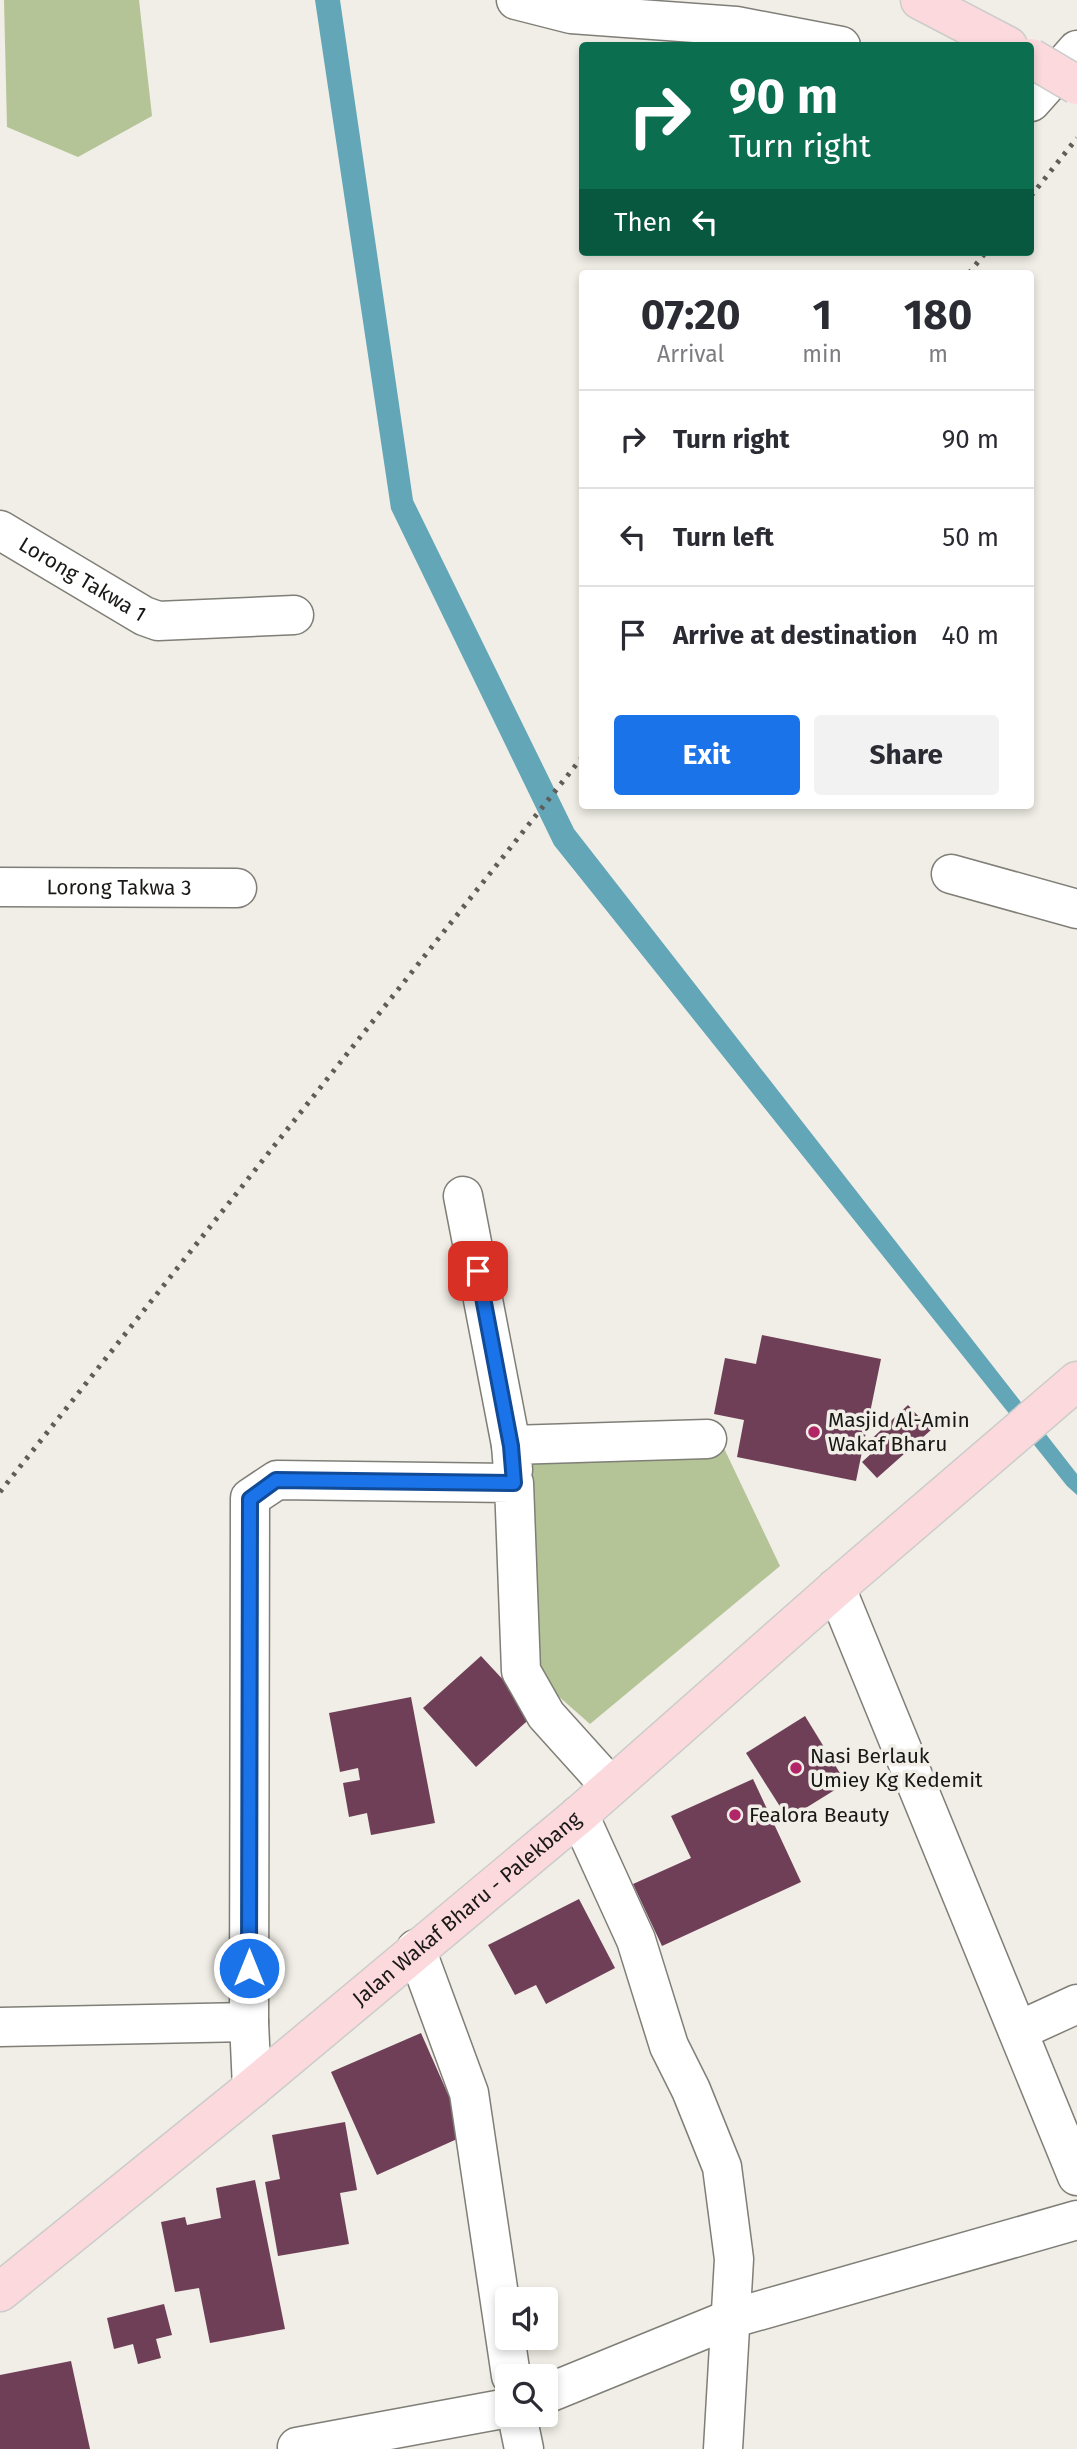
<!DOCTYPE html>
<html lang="en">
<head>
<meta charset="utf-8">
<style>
  :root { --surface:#fff; --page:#f2f2f3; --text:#2b2b33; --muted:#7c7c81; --line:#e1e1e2; --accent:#1a73e8 }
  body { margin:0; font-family:"Fira Sans",sans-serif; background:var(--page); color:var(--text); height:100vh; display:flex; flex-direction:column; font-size:26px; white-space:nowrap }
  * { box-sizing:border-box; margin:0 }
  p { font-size:23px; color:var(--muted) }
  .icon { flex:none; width:38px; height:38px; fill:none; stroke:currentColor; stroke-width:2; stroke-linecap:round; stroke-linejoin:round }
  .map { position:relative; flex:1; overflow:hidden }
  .side { position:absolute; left:579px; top:270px; width:455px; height:539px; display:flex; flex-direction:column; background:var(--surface); border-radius:7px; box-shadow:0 4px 10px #0003 }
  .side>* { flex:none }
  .banner { position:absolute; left:579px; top:42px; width:455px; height:214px; border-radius:7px; box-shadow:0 4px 10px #0003; background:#0b6e4f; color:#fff; overflow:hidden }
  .controls { position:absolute; left:495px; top:2287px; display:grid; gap:14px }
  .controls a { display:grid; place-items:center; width:63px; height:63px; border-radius:7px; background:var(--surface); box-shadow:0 4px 10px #0003; font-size:35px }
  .pin { position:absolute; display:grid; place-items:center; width:60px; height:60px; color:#fff; margin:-30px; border-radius:14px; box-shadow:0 4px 10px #0006 }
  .me { position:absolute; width:77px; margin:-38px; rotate:0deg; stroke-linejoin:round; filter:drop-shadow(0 0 5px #0008) }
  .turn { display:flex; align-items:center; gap:24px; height:147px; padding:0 35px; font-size:32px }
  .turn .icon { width:91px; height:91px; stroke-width:2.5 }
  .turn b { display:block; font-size:49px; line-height:60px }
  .then { display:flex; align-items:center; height:66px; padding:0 35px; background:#0003; gap:14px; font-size:26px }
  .eta { display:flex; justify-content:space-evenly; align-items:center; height:119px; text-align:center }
  .eta b { font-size:42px; font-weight:700; line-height:49px }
  .button { display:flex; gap:14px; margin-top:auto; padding:14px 35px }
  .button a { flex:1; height:80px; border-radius:7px; background:var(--accent); color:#fff; font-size:28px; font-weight:700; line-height:80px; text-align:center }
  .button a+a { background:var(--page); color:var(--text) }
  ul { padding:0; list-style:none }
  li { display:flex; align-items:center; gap:21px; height:98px; padding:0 35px; border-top:2px solid var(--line) }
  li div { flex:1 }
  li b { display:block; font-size:26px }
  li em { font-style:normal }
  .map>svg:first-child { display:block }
  .green { fill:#b4c497 }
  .water { fill:#62a6b7 }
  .building { fill:#6e3f57 }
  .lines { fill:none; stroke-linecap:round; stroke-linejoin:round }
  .minor-casing { stroke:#7f7e77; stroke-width:41 }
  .major-casing { stroke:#ccc; stroke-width:41 }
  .minor { stroke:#fff; stroke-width:38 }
  .major { stroke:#fcd9dd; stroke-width:38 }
  .rail { stroke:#5e5d59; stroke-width:5; stroke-dasharray:3.5 7; stroke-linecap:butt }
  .major-bridge-casing { stroke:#ccc; stroke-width:41; stroke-linecap:butt }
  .major-bridge { stroke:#fcd9dd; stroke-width:38 }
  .route-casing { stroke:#114b97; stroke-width:18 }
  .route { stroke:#1a73e8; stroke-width:12 }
  .poi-dot { fill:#b02667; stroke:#f0eee6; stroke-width:2.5 }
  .labels { text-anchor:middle; stroke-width:7; stroke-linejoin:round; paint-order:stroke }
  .street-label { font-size:21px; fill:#191816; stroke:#f0eee6 }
  .poi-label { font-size:21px; fill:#191816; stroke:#f0eee6; text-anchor:start }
</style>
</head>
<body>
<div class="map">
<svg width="1077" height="2449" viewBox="0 0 1077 2449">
  <rect width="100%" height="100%" fill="#f0eee6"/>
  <g class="green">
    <path d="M 4,0 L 139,0 L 152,116 L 78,157 L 7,127 Z"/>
    <path d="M 721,1442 L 780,1566 L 590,1724 L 532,1673 L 524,1519 L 532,1448 Z"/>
  </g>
  <path class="water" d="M 315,0 L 340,0 L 413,500 L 574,829 L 1077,1474 L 1077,1495 L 1067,1486 L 554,845 L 391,509 Z"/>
  <g class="building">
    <path d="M 762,1335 L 881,1359 L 856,1481 L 737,1457 L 744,1420 L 714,1414 L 725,1358 L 756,1364 Z"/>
    <path d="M 908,1405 L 931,1430 L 877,1478 L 862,1462 L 873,1452 L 866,1444 Z"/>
    <path d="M 481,1656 L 535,1714 L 476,1767 L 423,1708 Z"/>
    <path d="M 411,1697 L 435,1823 L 371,1835 L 367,1813 L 349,1817 L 343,1783 L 360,1780 L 358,1768 L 340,1772 L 329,1713 Z"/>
    <path d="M 805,1716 L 846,1783 L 788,1819 L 746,1753 Z"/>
    <path d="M 753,1779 L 801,1882 L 662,1946 L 633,1884 L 691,1858 L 671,1816 Z"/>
    <path d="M 579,1899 L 615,1968 L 546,2004 L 536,1985 L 515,1995 L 488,1945 Z"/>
    <path d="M 421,2033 L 466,2135 L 377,2175 L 331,2072 Z"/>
    <path d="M 345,2122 L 357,2190 L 340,2193 L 349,2244 L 278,2256 L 265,2182 L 280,2179 L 272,2135 Z"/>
    <path d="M 255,2180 L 285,2329 L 210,2343 L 199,2288 L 175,2292 L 161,2222 L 185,2217 L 187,2225 L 221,2218 L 216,2188 Z"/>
    <path d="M 164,2304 L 172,2335 L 156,2339 L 161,2358 L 138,2364 L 133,2344 L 114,2349 L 107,2318 Z"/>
    <path d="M 71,2361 L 90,2449 L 0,2449 L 0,2375 Z"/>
  </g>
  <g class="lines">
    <defs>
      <g id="minor">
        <path d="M 516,0 L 571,14 L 736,26 L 841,46"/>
        <path d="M 1031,102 L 1077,50"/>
        <path id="s1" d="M 0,530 L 144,616 L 158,621 L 294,615"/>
        <path d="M 951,874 L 1077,909"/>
        <path id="s2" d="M 0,887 L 237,888"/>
        <path d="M 463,1196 L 511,1445"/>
        <path d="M 513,1470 L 511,1445 L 707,1439"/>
        <path d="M 836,1588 L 1077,2176"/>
        <path d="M 579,1815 L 636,1940 L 669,2046 L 691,2090 L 722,2167 L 734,2259 L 723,2449"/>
        <path d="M 416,1949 L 469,2093 L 511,2376"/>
        <path d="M 0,2027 L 249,2022"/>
        <path d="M 1018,2031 L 1077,2004"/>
        <path d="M 252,2088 L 249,2022 L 250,1498 L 277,1480 L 514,1483 L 521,1671 L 546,1715 L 610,1786"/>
        <path d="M 546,2394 L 730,2319 L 1077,2220"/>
        <path d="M 517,2415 L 524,2449"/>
        <path d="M 297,2447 L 508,2408"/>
      </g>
      <g id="major">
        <path d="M 920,0 L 1008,46"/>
        <path id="s3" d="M 0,2292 L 252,2088 L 579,1815 L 836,1588 L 1077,1381"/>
      </g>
    </defs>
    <use href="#minor" class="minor-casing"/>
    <use href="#major" class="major-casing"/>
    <use href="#minor" class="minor"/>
    <use href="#major" class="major"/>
    <g class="rail">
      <path d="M 1031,196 L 1077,138"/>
      <path d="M 969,273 L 986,252"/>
      <path d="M 0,1492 L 583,756"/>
    </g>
    <defs>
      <path id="major-bridge" d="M 1031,58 L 1077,85"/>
    </defs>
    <use href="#major-bridge" class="major-bridge-casing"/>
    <use href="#major-bridge" class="major-bridge"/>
  </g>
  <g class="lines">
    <defs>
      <path id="route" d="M 249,1968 L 250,1499 L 276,1480 L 514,1483 L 511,1446 L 478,1271"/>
    </defs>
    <use href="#route" class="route-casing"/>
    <use href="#route" class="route"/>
  </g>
  <g class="poi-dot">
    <circle cx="814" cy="1432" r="7"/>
    <circle cx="796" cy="1768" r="7"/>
    <circle cx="735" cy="1815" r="7"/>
  </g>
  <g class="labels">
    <g class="street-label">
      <text dy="7" stroke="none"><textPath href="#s1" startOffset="96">Lorong Takwa 1</textPath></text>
      <text dy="7" stroke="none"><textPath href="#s2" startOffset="119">Lorong Takwa 3</textPath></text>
      <text dy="7" stroke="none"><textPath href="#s3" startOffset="604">Jalan Wakaf Bharu - Palekbang</textPath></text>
    </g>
    <g class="poi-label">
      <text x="828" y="1427">Masjid Al-Amin<tspan x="828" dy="24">Wakaf Bharu</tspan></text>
      <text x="810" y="1763">Nasi Berlauk<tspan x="810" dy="24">Umiey Kg Kedemit</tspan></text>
      <text x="749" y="1822">Fealora Beauty</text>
    </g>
  </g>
</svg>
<div class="controls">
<a><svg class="icon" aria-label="sound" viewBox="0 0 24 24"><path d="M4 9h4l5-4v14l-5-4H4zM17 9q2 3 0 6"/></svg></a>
<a><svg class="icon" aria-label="search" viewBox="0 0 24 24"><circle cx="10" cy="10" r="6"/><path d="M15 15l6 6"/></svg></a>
</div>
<div class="pin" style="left:478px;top:1271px;background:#d93025"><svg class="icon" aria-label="arrive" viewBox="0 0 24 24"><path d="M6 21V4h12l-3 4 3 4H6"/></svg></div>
<svg class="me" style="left:249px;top:1968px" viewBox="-20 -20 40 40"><circle r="17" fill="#1a73e8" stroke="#fff" stroke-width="3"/><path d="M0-11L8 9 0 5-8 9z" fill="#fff"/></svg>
<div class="banner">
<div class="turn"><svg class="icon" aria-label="right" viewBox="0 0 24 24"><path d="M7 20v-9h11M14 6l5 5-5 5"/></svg><div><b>90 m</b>Turn right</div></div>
<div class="then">Then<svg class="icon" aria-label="left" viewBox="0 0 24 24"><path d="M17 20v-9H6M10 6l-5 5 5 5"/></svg></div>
</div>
<section class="side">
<div class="eta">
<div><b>07:20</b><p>Arrival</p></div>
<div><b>1</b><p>min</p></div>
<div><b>180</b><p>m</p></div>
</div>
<ul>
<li><svg class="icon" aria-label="right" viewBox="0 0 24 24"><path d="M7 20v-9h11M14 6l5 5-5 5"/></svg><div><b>Turn right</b></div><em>90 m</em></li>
<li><svg class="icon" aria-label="left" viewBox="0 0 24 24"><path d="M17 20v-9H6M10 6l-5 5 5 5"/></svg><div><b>Turn left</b></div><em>50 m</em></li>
<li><svg class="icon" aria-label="arrive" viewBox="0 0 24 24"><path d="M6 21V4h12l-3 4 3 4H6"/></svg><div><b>Arrive at destination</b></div><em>40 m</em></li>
</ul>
<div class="button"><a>Exit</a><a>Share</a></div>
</section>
</div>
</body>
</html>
